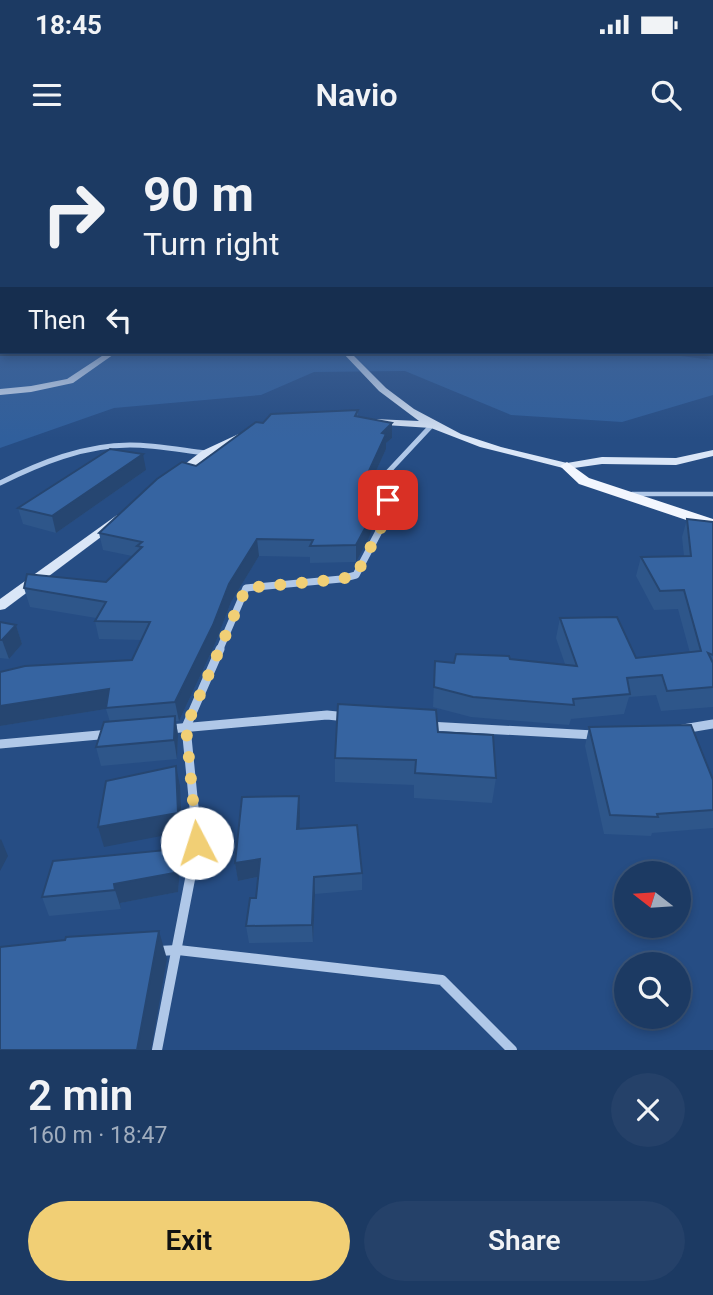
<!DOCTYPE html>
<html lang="en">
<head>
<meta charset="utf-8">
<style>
  :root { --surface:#1c3a63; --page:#254169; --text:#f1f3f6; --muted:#a0adbe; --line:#3a5478; --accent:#f1cf75 }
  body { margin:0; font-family:Roboto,sans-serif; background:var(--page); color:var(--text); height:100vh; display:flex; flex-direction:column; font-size:26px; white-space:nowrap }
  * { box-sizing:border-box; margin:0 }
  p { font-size:23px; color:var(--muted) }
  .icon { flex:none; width:38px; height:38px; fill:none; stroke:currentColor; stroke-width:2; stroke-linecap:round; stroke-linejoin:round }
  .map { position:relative; height:910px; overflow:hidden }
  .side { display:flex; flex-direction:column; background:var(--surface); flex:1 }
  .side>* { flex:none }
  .top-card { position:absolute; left:0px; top:0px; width:714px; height:214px; box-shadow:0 4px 10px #0003,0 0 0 2px var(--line); background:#1c3a63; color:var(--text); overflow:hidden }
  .needle { width:46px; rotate:287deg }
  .tools { position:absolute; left:614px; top:721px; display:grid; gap:14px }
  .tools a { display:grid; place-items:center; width:77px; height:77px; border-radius:50%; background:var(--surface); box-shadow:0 4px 10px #0003,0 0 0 2px var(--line); font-size:35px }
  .pin { position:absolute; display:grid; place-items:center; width:60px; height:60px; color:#fff; margin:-30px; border-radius:14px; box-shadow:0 4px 10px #0006 }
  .me { position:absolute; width:77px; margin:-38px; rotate:355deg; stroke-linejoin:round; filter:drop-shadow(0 0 5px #0008) }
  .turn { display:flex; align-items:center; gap:24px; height:147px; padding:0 28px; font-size:32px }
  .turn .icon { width:91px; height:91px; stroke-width:2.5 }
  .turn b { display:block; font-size:49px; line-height:60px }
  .then { display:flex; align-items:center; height:66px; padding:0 28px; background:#0003; gap:14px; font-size:26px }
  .round { display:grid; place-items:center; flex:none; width:74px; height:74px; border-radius:37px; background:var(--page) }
  .head { display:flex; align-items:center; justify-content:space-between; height:119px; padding:0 28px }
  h1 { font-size:42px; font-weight:600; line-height:52px }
  .action { display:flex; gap:14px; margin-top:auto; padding:14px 28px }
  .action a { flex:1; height:80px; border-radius:42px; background:var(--accent); color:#111; font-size:28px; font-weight:600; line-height:80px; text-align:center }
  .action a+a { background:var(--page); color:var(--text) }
  .status { display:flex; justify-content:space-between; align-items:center; height:49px; padding:0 35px; background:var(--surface); direction:ltr }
  .status svg { height:19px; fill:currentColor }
  header { display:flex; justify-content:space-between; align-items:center; height:91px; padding:0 28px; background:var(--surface); font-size:32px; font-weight:600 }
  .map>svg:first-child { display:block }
  .green { fill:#305f9c }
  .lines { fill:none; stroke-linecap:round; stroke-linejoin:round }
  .lane { stroke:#b0c8e8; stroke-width:4.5 }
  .street-far3 { stroke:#b0c8e8; stroke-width:5 }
  .street-far2 { stroke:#b0c8e8; stroke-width:7 }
  .street-far1 { stroke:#b0c8e8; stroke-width:9 }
  .street { stroke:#b0c8e8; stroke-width:10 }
  .secondary { fill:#dae6f7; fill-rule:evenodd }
  .primary { fill:#f2f6fe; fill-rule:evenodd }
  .wall { fill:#2e568a }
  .shaded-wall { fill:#264671 }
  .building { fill:#3664a1; stroke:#264671; stroke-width:2 }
  .route { stroke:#f1cf75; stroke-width:12; stroke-dasharray:0 21.6 }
</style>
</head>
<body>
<div class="status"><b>18:45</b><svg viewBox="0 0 49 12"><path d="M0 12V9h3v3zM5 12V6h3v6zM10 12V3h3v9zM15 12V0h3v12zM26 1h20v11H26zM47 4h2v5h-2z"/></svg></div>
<header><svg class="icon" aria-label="menu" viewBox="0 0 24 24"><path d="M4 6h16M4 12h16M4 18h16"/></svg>Navio<svg class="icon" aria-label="search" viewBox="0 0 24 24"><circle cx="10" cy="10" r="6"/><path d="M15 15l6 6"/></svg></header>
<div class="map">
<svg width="713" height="910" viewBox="0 0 713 910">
  <rect width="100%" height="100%" fill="#264d84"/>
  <path class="green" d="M 0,172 L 2,212 L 649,212 L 713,220 L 713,255 L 622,282 L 511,275 L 405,231 L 314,232 L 261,255 L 114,268 L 0,308 Z"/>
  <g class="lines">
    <path class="lane" d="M 632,354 L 713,354"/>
    <g class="street-far3">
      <path d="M 0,343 C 40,323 84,305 130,305 C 155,305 181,310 206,313"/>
      <path d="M 387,371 L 388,361 L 375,346 L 432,285"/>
    </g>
    <path class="street-far2" d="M 219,511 L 246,448 L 341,439 L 356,435 L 386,378 L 387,369"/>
    <g class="street-far1">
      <path d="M 428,586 L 594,595"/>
      <path d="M 170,589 L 327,575 L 347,577"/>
      <path d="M 683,589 L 713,584"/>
      <path d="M 0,604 L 110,594"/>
      <path d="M 196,687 L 186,587 L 220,509"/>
    </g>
    <g class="street">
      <path d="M 158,811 L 178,810 L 442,840 L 512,910"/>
      <path d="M 157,910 L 197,703 L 195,686"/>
    </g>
    <g class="secondary">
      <path d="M 0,175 L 2,175 L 0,180 Z"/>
      <path d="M 0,206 L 2,206 L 0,212 Z"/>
      <path d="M 108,212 L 117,212 L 73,243 L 31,252 L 0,255 L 0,249 L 31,246 L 67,239 Z"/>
      <path d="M 342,212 L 350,212 L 386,248 L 414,269 L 461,294 L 501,307 L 567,323 L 602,317 L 676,318 L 713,310 L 713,316 L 676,325 L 602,324 L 567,329 L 480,307 L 431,288 L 370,284 L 369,282 L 374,279 L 419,281 L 379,251 Z"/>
      <path d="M 245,291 L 250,294 L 249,296 L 210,315 L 182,336 L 174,336 L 172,334 L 202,311 Z"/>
      <path d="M 117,375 L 121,376 L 123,379 L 121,382 L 5,469 L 0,470 L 0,459 Z"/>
    </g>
    <path class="primary" d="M 567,322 L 589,338 L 713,379 L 713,389 L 579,344 L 560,326 Z"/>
  </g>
  <g class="wall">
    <path d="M 358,270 L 358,276 L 392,298 L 386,303 L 386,309 L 369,346 L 381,347 L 381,363 L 369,398 L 356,422 L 310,423 L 310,417 L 259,416 L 231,462 L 215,504 L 179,581 L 176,581 L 178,595 L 177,619 L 101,626 L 96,607 L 110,582 L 106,569 L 0,586 L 0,532 L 132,520 L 141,500 L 99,499 L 95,481 L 96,478 L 30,467 L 24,448 L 106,442 L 132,416 L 103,410 L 99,393 L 196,326 L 263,283 Z"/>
    <path d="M 146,330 L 56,393 L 23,384 L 18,368 Z"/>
    <path d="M 687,379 L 713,382 L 713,567 L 661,571 L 656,555 L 629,557 L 624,574 L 571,579 L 569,585 L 471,577 L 433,567 L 435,521 L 454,523 L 510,519 L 565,524 L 556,498 L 560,478 L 636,518 L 690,513 L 678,469 L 654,470 L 636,436 L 641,417 L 684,416 L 682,397 Z"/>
    <path d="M 0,482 L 16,485 L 22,504 L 9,519 L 0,518 Z"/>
    <path d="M 589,587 L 713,640 L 713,688 L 652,693 L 651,696 L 604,694 L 585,606 Z"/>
    <path d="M 438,592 L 496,638 L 492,663 L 414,658 L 414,645 L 335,642 L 335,618 Z"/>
    <path d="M 299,656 L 299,689 L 362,733 L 362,750 L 315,754 L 313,802 L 249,803 L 246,786 L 256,758 L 258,737 L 238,741 L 235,723 Z"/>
    <path d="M 180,729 L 178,752 L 120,763 L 121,769 L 49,776 L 42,757 Z"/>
  </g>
  <g class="shaded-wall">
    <path d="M 392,283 L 392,298 L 386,303 L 386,309 L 362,362 L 362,346 L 382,293 Z"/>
    <path d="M 143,314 L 146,330 L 56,393 L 52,376 Z"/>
    <path d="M 381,347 L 381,363 L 369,398 L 356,422 L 356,405 Z"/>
    <path d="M 257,399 L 259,416 L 231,462 L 215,504 L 179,581 L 175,562 L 229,444 Z"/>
    <path d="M 16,485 L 22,504 L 9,519 L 2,500 Z"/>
    <path d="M 109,549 L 106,569 L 0,586 L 0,566 Z"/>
    <path d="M 175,576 L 178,595 L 177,619 L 174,600 Z"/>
    <path d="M 176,626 L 180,646 L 182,692 L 104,707 L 98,687 Z"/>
    <path d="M 299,656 L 300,674 L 299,707 L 297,689 Z"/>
    <path d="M 1,699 L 8,716 L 0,731 L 0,700 Z"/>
    <path d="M 176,709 L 180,729 L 178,752 L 120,763 L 121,769 L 115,750 L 114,744 Z"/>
    <path d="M 260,719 L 262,736 L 238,741 L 235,723 Z"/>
    <path d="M 314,737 L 315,754 L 313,802 L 312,785 Z"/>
    <path d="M 159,791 L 167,819 L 151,910 L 137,910 Z"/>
  </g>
  <g class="building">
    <path d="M 358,270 L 355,276 L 392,283 L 382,293 L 386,294 L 362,346 L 381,347 L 369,381 L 356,405 L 310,406 L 313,400 L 257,399 L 229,444 L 213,485 L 175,562 L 106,568 L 109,549 L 0,566 L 0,532 L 25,526 L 132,520 L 150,482 L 95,481 L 106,462 L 24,448 L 27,434 L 106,442 L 142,407 L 137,406 L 142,402 L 99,393 L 157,339 L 182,322 L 196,326 L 256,282 L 263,283 L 271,274 Z"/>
    <path d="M 110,309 L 143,314 L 52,376 L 18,368 Z"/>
    <path d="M 687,379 L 713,382 L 713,515 L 708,513 L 713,523 L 713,547 L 667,551 L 662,535 L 627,538 L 630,554 L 573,559 L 574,565 L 473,557 L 434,547 L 435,521 L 454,523 L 456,514 L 509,516 L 510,519 L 577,526 L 560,478 L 617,477 L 636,518 L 701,511 L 684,450 L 660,451 L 641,417 L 691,416 Z"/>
    <path d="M 0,482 L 16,485 L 2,500 L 0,500 Z"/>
    <path d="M 338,564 L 436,570 L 438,592 L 493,595 L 496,638 L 415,633 L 416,620 L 335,618 Z"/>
    <path d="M 175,576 L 174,600 L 96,607 L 104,582 Z"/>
    <path d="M 691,585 L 713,640 L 713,670 L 657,674 L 658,677 L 610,675 L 589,587 Z"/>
    <path d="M 176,626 L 178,673 L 98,687 L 106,641 Z"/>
    <path d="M 299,656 L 297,689 L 357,685 L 362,733 L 314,737 L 312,785 L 246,786 L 250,758 L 256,758 L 260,719 L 235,723 L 242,657 Z"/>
    <path d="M 176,709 L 174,733 L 114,744 L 115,750 L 42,757 L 53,721 Z"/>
    <path d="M 159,791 L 137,910 L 0,910 L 0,807 L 65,800 L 66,797 Z"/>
  </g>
  <linearGradient id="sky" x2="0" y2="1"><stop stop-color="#152a49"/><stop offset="0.58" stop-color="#416294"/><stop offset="1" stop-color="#416294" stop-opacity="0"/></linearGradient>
  <rect width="713" height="299" fill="url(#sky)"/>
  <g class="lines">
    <path class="route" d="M 197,703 L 186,587 L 246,448 L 341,439 L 356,435 L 386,378 L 388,360"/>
  </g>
</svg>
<div class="tools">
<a><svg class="needle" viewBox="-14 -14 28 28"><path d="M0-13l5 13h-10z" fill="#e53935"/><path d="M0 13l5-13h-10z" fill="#a0adbe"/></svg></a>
<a><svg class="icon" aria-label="search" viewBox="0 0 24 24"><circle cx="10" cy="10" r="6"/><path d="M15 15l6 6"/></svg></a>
</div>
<div class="pin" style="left:388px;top:360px;background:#d93025"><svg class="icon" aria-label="arrive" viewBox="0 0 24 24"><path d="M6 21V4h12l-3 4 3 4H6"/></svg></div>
<svg class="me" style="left:197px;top:703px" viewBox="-20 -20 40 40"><circle r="19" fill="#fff"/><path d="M0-13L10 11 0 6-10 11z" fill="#f1cf75"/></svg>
<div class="top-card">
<div class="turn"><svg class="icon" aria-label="right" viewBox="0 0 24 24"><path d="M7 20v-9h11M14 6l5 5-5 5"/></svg><div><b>90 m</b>Turn right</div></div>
<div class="then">Then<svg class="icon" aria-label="left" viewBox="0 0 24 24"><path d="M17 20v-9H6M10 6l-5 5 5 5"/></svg></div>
</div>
</div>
<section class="side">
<div class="head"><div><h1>2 min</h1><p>160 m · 18:47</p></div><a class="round"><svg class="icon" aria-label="close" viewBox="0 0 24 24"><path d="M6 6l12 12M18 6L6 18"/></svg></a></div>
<div class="action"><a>Exit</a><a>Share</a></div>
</section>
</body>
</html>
